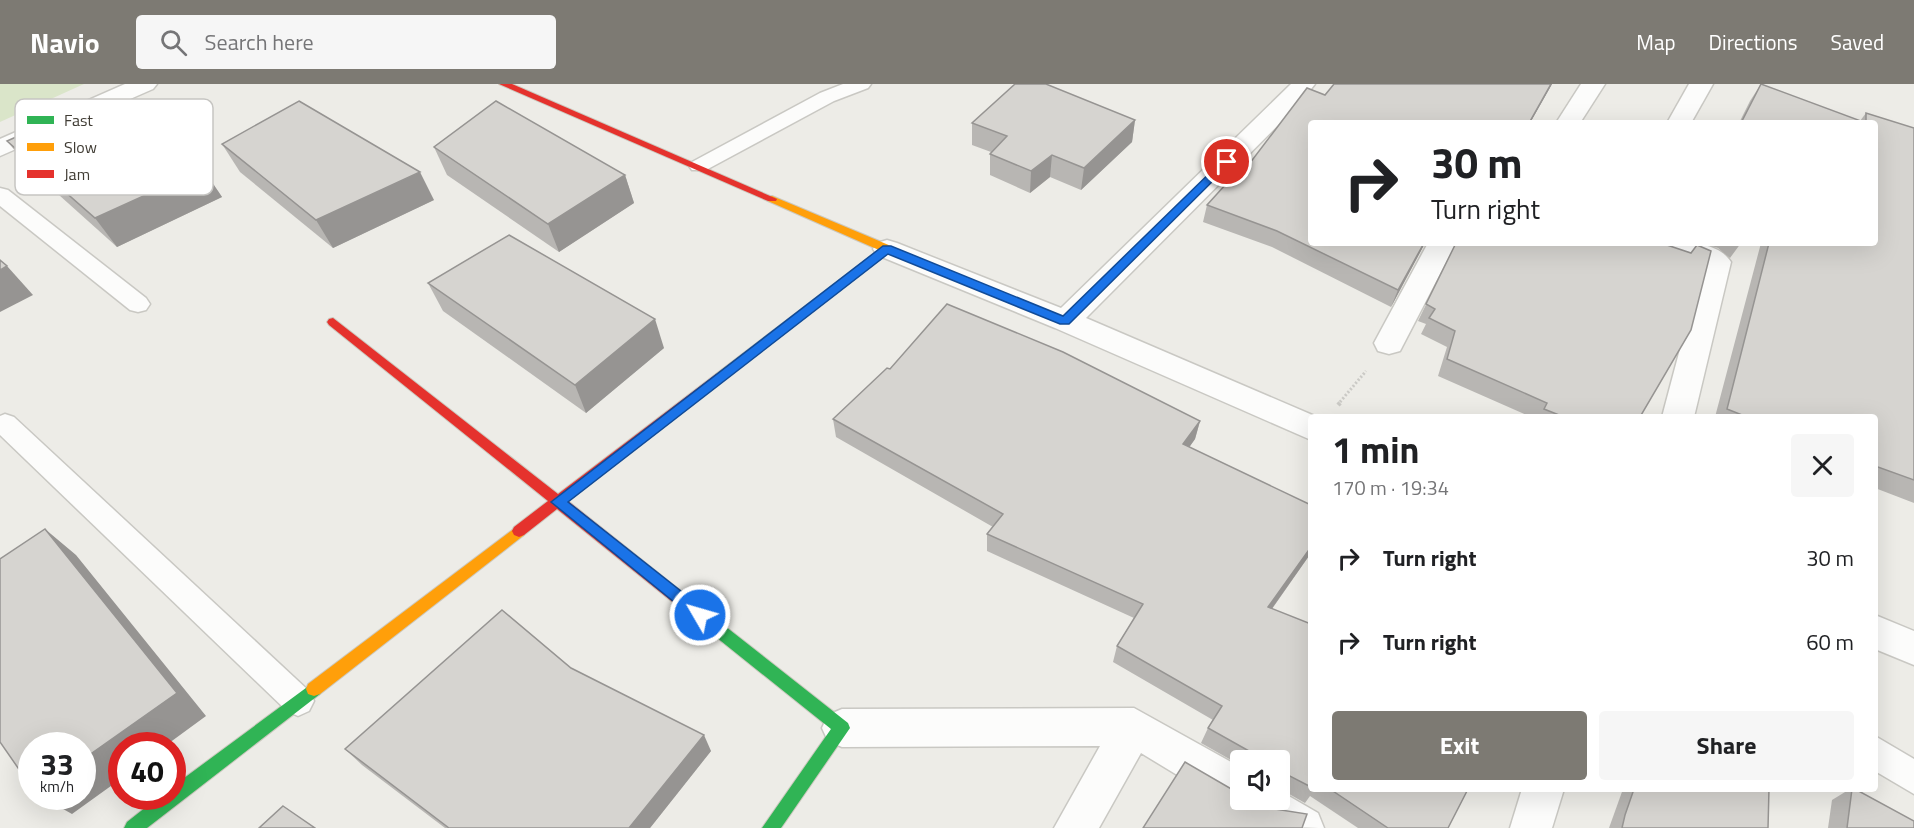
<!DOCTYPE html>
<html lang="en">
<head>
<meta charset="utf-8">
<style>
  :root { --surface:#fff; --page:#f6f6f6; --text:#202124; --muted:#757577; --accent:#7d7a73 }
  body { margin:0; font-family:"Titillium Web",sans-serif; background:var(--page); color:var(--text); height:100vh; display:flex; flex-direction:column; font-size:22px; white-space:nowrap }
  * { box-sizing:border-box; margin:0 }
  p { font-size:20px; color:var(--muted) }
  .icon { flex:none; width:33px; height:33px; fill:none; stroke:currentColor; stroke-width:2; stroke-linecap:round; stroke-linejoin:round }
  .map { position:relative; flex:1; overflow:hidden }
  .sheet { position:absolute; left:1308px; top:330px; width:570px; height:378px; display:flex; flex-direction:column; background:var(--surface); border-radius:6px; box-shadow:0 6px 24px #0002 }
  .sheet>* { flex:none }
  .banner { position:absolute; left:1308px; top:36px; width:570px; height:126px; border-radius:6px; box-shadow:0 6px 24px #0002; background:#fff; color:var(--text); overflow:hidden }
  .fabs { position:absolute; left:1230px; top:666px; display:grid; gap:12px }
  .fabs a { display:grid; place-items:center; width:60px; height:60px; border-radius:6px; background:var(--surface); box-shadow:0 6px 24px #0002; font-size:30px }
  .speed { position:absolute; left:18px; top:648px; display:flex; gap:12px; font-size:30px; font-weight:700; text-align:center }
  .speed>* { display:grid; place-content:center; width:78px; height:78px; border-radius:50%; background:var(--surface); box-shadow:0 6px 24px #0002; line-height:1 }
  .speed small { font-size:15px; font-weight:400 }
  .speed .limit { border:9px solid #d22; background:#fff; color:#111 }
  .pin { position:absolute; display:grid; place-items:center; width:51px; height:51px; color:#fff; margin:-26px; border:3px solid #fff; border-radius:50%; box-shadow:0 2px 6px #0007 }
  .me { position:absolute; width:66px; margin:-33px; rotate:308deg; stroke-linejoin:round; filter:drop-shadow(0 0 4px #0008) }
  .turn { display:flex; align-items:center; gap:21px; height:126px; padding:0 24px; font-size:27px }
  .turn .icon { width:78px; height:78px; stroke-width:2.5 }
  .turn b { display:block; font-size:42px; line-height:51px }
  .round { display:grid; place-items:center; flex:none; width:63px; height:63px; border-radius:6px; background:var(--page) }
  .summary { display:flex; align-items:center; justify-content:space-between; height:102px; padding:0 24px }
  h1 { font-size:36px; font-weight:700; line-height:45px }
  .cta { display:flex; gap:12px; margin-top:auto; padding:12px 24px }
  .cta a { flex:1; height:69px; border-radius:6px; background:var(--accent); color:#fff; font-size:24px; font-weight:700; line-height:69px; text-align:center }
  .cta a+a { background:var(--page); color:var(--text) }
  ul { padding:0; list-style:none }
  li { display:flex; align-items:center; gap:18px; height:84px; padding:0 24px }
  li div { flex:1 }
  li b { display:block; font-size:22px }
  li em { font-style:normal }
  header { display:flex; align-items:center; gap:36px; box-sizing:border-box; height:84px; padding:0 30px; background:var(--accent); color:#fff }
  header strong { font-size:28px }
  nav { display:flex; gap:33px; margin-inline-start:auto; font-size:21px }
  .search { width:420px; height:54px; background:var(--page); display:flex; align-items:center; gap:15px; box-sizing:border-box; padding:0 21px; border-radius:6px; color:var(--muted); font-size:22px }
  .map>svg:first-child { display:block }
  .green { fill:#dae5c9 }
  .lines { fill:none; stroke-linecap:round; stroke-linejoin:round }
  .lane-casing { stroke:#c9c8c3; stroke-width:3 }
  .street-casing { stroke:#c9c8c3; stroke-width:3 }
  .fast-casing { stroke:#ccc9bf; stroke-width:2 }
  .slow-casing { stroke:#ccc9bf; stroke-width:2 }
  .jam-casing { stroke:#ccc9bf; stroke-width:2 }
  .path-far1 { stroke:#cbcac6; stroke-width:3; stroke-dasharray:2 2; stroke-linecap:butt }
  .path { stroke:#cbcac6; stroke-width:4.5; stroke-dasharray:3 3; stroke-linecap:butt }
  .lane { fill:#fcfcfb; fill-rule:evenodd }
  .street { fill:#fcfcfb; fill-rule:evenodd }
  .fast { fill:#30b455; fill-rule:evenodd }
  .slow { fill:#ff9f0a; fill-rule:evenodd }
  .jam { fill:#e5322d; fill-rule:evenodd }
  .wall { fill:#b8b6b3 }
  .shaded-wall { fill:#969492 }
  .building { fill:#d6d4d0; stroke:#969492; stroke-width:1.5 }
  .route { fill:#1a73e8; stroke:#114b97; stroke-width:1.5 }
  .key { fill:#fff; stroke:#c6c5c2; stroke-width:1.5 }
  .key-label { font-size:16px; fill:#413d35 }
</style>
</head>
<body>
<header>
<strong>Navio</strong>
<div class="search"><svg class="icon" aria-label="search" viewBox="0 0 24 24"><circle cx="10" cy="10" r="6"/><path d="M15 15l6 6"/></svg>Search here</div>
<nav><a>Map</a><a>Directions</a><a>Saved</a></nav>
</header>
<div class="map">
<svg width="1914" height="744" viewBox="0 0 1914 744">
  <rect width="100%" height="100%" fill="#edece7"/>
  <path class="green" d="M 0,0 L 84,0 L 0,38 Z"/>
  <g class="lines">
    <defs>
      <g id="lane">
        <path d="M 843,0 L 871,0 L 868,4 L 834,17 L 706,86 L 692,86 L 689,82 L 692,78 L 820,9 Z"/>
        <path d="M 0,104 L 8,106 L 146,214 L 150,220 L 146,226 L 138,228 L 130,226 L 0,122 Z"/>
        <path d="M 5,330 L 14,333 L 309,607 L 314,617 L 309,627 L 298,632 L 287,627 L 0,351 L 0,332 Z"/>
        <path d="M 1875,652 L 1914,675 L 1914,710 L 1875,687 Z"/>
      </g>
      <g id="street">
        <path d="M 125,0 L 157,0 L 153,5 L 0,72 L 0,55 Z"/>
        <path d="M 1291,0 L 1315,0 L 1300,19 L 1086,234 L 1317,333 L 1311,333 L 1311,356 L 1055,244 L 877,171 L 873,165 L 877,159 L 887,156 L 897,159 L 1061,224 Z"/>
        <path d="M 1581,0 L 1605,0 L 1580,39 L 1556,39 Z"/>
        <path d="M 1689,0 L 1713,0 L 1691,39 L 1667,39 Z"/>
        <path d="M 1428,159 L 1456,159 L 1400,267 L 1389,270 L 1378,267 L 1374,259 Z"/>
        <path d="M 1660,159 C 1683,159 1717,156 1731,178 L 1694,333 L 1662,333 L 1702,182 L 1664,165 Z"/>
        <path d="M 1875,531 L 1914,547 L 1914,581 L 1875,565 Z"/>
        <path d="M 1134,624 L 1240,683 L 1240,716 L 1280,716 L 1280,707 L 1318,729 L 1324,744 C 1302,744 1250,744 1239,726 L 1225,720 L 1141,669 L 1099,744 L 1054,744 L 1100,662 L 842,663 L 828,657 L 822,644 L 828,631 L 842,625 Z"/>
        <path d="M 1522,705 L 1564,705 L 1552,744 L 1510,744 Z"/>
      </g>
      <g id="fast">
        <path d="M 716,537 L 721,539 L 848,639 L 850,644 L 781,744 L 762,744 L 831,645 L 711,549 L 708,544 L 711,539 Z"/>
        <path d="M 314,598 L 320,600 L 322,605 L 320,610 L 147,744 L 124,744 L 127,738 L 160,712 L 172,712 L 172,703 Z"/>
      </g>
      <g id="slow">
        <path d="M 772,112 L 891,162 L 893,165 L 720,298 L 714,293 L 716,290 L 879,166 L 768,117 L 768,113 Z"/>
        <path d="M 519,441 L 524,443 L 526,447 L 524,451 L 320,610 L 314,612 L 308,610 L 306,605 L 308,600 Z"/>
      </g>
      <g id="jam">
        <path d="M 499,0 L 512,0 L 777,115 L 776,117 L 768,117 Z"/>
        <path d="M 333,234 L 558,410 L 716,290 L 724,290 L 726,293 L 724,296 L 568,417 L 721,539 L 724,544 L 721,549 L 716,551 L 711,549 L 557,425 L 524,451 L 519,453 L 514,451 L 512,447 L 514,443 L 548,417 L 329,241 L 327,238 L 329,235 Z"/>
      </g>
    </defs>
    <use href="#lane" class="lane-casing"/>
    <use href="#street" class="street-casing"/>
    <use href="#fast" class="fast-casing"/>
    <use href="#slow" class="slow-casing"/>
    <use href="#jam" class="jam-casing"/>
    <path class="path-far1" d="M 1340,318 L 1366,287"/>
    <path class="path" d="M 1338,321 L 1342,317"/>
    <use href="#lane" class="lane"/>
    <use href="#street" class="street"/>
    <use href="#fast" class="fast"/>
    <use href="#slow" class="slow"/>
    <use href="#jam" class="jam"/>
  </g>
  <g class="wall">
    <path d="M 1334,0 L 1552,0 L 1530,39 L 1311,159 L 1425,159 L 1391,223 L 1272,163 L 1203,138 L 1207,121 L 1250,79 L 1325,11 Z"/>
    <path d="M 1761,0 L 1860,37 L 1866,29 L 1914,44 L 1914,419 L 1875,404 L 1875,333 L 1715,333 L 1761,159 L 1875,159 L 1875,39 L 1739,39 L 1750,17 Z"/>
    <path d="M 1135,36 L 1132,58 L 1081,106 L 1050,93 L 1030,109 L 990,91 L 990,70 L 991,68 L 972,61 L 972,39 Z"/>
    <path d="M 7,57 L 203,85 L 222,113 L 117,163 L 30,85 Z"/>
    <path d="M 222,60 L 434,116 L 333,164 L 240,88 Z"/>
    <path d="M 434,63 L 625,91 L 634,119 L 559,168 L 447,91 Z"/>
    <path d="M 1456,159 L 1640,333 L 1531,333 L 1438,292 L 1447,263 L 1421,250 L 1426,240 L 1418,237 Z"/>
    <path d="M 1703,159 L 1741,159 L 1730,174 L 1718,164 Z"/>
    <path d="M 428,199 L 664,264 L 586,329 L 443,227 Z"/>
    <path d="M 890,285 L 1200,337 L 1195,355 L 1189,363 L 1311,421 L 1311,469 L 1272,525 L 1311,540 L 1311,705 L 1468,705 L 1448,744 L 1358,744 L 1310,712 L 1305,719 L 1282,706 L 1280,711 L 1280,676 L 1240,676 L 1240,681 L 1201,659 L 1208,644 L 1213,636 L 1113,578 L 1117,562 L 1134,534 L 987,467 L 987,450 L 993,443 L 836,353 L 833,335 Z"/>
    <path d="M 571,584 L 711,667 L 650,744 L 445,744 L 362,681 L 345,665 Z"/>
    <path d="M 1623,705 L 1769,705 L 1768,744 L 1609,744 Z"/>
    <path d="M 1850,705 L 1855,705 L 1914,744 L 1828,744 L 1832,716 Z"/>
  </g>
  <g class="shaded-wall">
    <path d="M 1551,0 L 1552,0 L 1530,39 L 1529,39 Z"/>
    <path d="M 1135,36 L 1132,58 L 1081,106 L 1084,84 Z"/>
    <path d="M 1052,71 L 1050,93 L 1030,109 L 1031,87 Z"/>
    <path d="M 203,85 L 222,113 L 117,163 L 95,134 Z"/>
    <path d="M 420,88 L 434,116 L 333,164 L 316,136 Z"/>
    <path d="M 625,91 L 634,119 L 559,168 L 548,140 Z"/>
    <path d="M 1424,159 L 1425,159 L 1391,223 L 1398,206 Z"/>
    <path d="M 7,182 L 33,211 L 0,228 L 0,186 Z"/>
    <path d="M 655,235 L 664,264 L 586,329 L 575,301 Z"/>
    <path d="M 1200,337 L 1195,355 L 1179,378 L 1183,360 Z"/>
    <path d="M 45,445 L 76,471 L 206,632 L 165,662 L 122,662 L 122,694 L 72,730 L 40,712 L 82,712 L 82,676 Z"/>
    <path d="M 1311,463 L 1311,469 L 1261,540 L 1268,523 Z"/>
    <path d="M 704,651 L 711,667 L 650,744 L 629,744 Z"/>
  </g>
  <g class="building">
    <path d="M 1015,0 L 1046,0 L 1135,36 L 1084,84 L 1052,71 L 1031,87 L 990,70 L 1007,52 L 972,39 Z"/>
    <path d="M 1334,0 L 1551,0 L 1529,39 L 1311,39 L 1311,159 L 1424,159 L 1398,206 L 1277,147 L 1207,121 L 1246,78 L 1250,79 L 1307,4 L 1325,11 Z"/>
    <path d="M 1761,0 L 1866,39 L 1866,29 L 1914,44 L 1914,396 L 1875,382 L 1875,333 L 1747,333 L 1727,325 L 1769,159 L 1875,159 L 1875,39 L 1741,39 Z"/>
    <path d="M 99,16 L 203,85 L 95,134 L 7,57 Z"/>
    <path d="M 299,17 L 420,88 L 316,136 L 222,60 Z"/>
    <path d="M 496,17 L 625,91 L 548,140 L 434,63 Z"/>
    <path d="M 509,151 L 655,235 L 575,301 L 428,199 Z"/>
    <path d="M 1456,159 L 1661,159 L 1691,169 L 1697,161 L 1711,167 L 1691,246 L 1640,333 L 1564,333 L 1544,325 L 1547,319 L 1447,275 L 1455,247 L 1429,234 L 1435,225 L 1426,220 Z"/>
    <path d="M 0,176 L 7,182 L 0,186 Z"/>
    <path d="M 947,220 L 1063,268 L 1200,337 L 1183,360 L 1311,421 L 1311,463 L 1268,523 L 1311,540 L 1311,703 L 1288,691 L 1286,700 L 1280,700 L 1280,676 L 1249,676 L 1249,667 L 1208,644 L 1222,622 L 1117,562 L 1143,520 L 987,450 L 1003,430 L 833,335 L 887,284 L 890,285 Z"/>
    <path d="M 45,445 L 177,609 L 82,676 L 82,662 L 32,662 L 32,704 L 0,658 L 0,475 Z"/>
    <path d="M 502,526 L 571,584 L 704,651 L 629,744 L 449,744 L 345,665 Z"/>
    <path d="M 1185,678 L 1240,710 L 1240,716 L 1250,716 L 1262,723 L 1307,730 L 1302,744 L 1143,744 Z"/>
    <path d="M 1330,705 L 1468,705 L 1448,744 L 1388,744 Z"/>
    <path d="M 1634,705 L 1769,705 L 1768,744 L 1622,744 L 1625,731 Z"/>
    <path d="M 1852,705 L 1855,705 L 1914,737 L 1914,744 L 1847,744 Z"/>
    <path d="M 283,722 L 315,744 L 259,744 Z"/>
  </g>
  <path class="route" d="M 1223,76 L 1232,78 L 1069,240 L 1060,240 L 888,170 L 568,418 L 705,526 L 708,531 L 705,535 L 695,535 L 551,418 L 883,162 L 891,162 L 1063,232 Z"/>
  <rect x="15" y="15" width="198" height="96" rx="9" class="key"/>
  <rect x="27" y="32" width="27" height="8" fill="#30b455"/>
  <rect x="27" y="59" width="27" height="8" fill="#ff9f0a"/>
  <rect x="27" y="86" width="27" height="8" fill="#e5322d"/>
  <g class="key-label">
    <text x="64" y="42">Fast</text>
    <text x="64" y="69">Slow</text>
    <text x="64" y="96">Jam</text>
  </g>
</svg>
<div class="fabs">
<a><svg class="icon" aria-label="sound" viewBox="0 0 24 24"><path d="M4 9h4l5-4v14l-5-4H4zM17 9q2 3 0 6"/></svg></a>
</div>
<div class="speed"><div>33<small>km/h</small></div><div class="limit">40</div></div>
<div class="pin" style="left:1227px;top:78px;background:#d93025"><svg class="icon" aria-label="arrive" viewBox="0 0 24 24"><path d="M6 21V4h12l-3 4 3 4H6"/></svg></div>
<svg class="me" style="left:700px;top:531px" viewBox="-20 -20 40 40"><circle r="17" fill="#1a73e8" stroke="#fff" stroke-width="3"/><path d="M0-11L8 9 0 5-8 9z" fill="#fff"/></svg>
<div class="banner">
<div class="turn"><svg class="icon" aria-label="right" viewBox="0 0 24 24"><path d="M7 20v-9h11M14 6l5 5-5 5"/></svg><div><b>30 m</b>Turn right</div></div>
</div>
<section class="sheet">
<div class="summary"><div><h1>1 min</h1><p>170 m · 19:34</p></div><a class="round"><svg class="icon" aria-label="close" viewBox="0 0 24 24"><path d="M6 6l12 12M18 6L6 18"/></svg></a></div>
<ul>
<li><svg class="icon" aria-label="right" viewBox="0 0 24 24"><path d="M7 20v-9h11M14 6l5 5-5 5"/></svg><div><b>Turn right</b></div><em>30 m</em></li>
<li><svg class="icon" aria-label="right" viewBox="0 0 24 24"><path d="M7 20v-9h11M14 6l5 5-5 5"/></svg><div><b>Turn right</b></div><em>60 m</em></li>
</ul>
<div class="cta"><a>Exit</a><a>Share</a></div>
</section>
</div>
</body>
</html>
